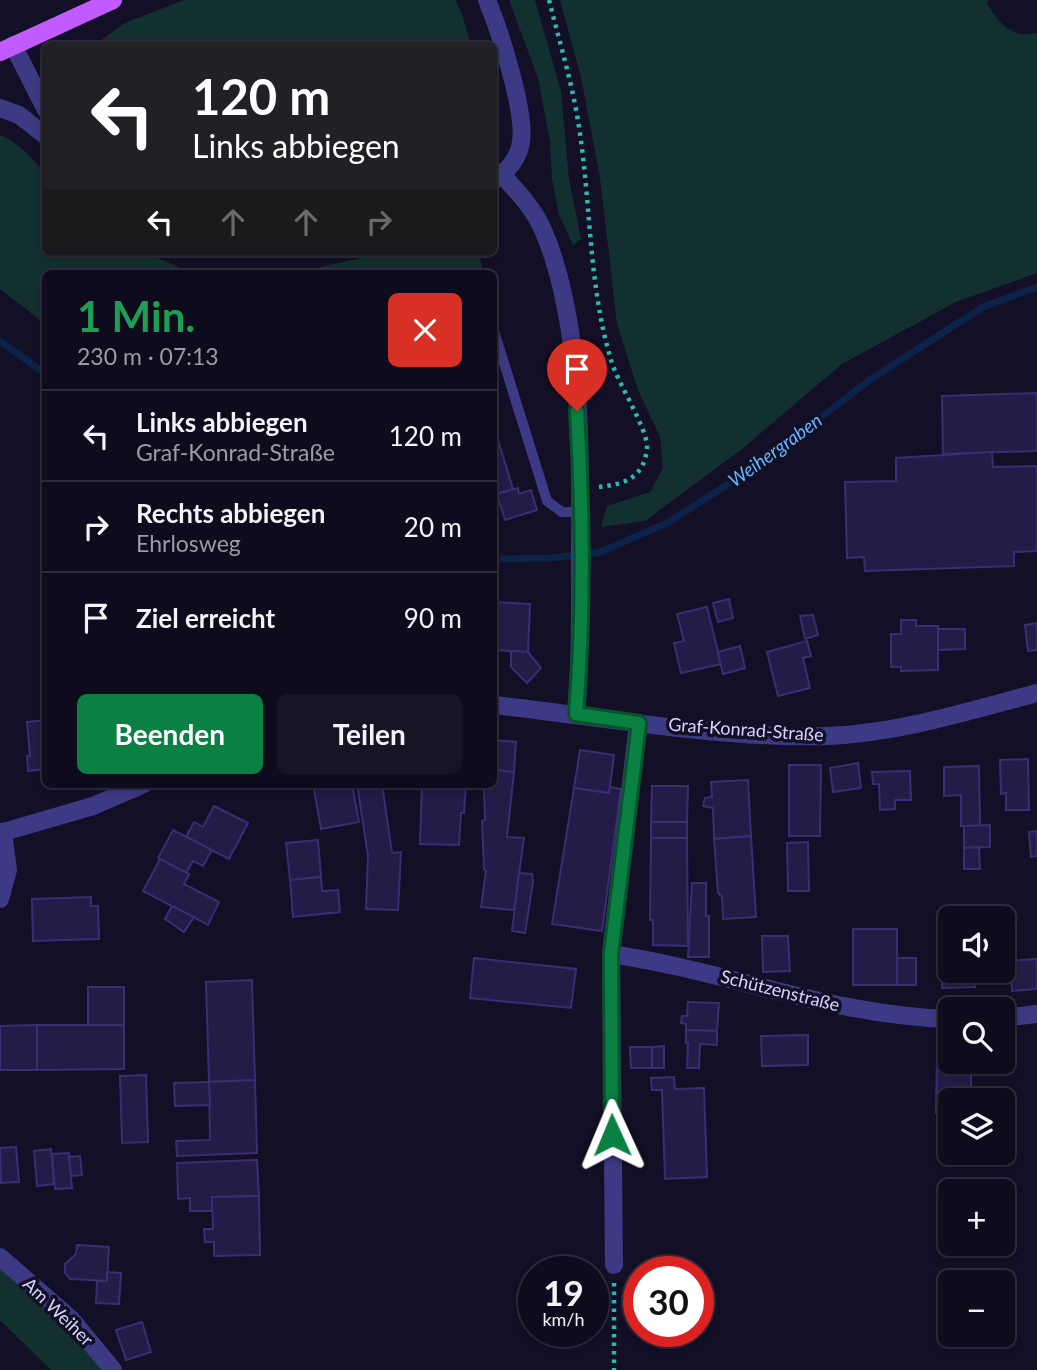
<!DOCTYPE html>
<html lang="de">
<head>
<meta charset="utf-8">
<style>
  :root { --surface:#0e0b1c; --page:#171425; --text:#f1f3f6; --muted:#9b9ba3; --line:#2e2b3b; --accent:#0b8043 }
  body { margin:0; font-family:Lato,sans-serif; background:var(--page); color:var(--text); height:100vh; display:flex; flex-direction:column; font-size:26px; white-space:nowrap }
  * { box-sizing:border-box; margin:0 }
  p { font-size:23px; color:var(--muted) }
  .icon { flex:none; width:38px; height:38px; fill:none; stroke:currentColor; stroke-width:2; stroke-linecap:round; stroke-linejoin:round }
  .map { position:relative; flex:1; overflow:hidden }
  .details { position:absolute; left:42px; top:270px; width:455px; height:518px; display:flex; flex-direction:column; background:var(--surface); border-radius:10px; box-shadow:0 4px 10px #0003,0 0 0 2px var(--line) }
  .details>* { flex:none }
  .guide { position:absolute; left:42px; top:42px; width:455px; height:214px; border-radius:10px; box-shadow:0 4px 10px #0003,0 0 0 2px var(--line); background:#202124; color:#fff; overflow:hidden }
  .fabs { position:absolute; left:938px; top:906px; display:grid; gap:14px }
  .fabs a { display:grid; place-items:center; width:77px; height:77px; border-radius:10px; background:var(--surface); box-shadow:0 4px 10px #0003,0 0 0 2px var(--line); font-size:35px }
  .speed { position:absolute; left:518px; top:1256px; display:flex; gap:14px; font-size:35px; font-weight:700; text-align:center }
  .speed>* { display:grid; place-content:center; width:91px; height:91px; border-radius:50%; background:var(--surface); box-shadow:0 4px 10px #0003,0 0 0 2px var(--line); line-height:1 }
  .speed small { font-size:18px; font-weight:400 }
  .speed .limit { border:10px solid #d22; background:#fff; color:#111 }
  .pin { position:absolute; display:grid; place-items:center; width:60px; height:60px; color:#fff; margin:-72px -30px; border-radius:50% 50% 50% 0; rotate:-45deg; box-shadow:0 0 7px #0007 }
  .pin .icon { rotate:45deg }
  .me { position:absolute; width:77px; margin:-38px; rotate:359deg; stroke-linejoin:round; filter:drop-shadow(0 0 5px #0008) }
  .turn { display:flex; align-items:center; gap:24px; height:147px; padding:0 35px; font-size:32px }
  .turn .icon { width:91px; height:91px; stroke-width:2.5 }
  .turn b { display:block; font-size:49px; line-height:60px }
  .lanes { display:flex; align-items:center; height:66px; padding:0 35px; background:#0003; justify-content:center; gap:35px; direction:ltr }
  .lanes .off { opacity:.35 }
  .round { display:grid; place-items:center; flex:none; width:74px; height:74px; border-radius:10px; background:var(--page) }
  .headline { display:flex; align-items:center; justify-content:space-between; height:119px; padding:0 35px }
  h1 { font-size:42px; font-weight:700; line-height:52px; color:#1e9e55 }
  .button { display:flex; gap:14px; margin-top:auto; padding:14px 35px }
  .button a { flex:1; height:80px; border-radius:10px; background:var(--accent); color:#fff; font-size:28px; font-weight:700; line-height:80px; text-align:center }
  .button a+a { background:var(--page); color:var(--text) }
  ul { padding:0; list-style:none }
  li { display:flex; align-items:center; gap:21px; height:91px; padding:0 35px; border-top:2px solid var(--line) }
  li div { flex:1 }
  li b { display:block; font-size:26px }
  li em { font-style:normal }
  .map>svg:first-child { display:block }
  .green { fill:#12302f }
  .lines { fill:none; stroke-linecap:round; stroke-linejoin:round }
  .stream { stroke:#0c2248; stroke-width:7 }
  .building { fill:#241b47; stroke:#3b2d73; stroke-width:2 }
  .path { stroke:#2fb8b0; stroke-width:4.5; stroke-dasharray:3.5 5; stroke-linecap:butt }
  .service { stroke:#3d3a85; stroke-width:10 }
  .minor { stroke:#3d3a85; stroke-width:18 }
  .primary { stroke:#c25bff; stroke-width:18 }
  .route-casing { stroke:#07532c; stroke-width:18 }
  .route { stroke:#0b8043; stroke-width:12 }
  .labels { text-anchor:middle; stroke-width:7; stroke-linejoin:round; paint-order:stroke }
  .street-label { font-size:18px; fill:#d9d4ff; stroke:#130f26 }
  .water-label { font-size:19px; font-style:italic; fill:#62b6ff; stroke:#130f26 }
</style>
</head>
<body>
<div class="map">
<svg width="1037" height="1370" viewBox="0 0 1037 1370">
  <rect width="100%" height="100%" fill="#130f26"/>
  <g class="green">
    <path d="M 184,0 L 455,0 L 462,14 L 471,45 L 94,45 L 125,23 Z"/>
    <path d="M 509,0 L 535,0 L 561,91 L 569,179 L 581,239 L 573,245 L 559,215 L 552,179 L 550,141 L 538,78 Z"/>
    <path d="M 560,0 L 988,0 L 987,4 C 1001,24 1010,38 1037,33 L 1037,273 L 956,302 L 842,364 L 742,449 L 645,521 L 601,527 L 607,506 L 650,492 L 663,468 L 660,437 L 638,390 L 617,324 L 600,178 L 581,77 Z"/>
    <path d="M 0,135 C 19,142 33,159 45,174 L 46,252 L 144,252 L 192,273 L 46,273 L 45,324 L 0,289 Z"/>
    <path d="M 387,252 L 478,252 L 484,273 L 295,273 Z"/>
    <path d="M 0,1266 L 77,1338 L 104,1370 L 51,1370 L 0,1320 Z"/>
  </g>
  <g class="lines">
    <g class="stream">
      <path d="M 0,341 L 46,374"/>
      <path d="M 494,559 L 550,558 L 598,553 L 667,523 L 760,464 L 871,379 L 983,307 L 1037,287"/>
    </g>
  </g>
  <g class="building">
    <path d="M 1037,393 L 1037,451 L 943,454 L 942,396 Z"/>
    <path d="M 499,443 L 513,489 L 494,495 L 494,444 Z"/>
    <path d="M 992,452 L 993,467 L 1037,466 L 1037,551 L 1014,552 L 1014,566 L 865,571 L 864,557 L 847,558 L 845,482 L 896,481 L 896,458 Z"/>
    <path d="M 518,488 L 519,494 L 531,490 L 537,510 L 505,520 L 497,494 Z"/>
    <path d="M 729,599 L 733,618 L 718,622 L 713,603 Z"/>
    <path d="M 494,602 L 530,604 L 528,652 L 494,650 Z"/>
    <path d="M 707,607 L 721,664 L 681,673 L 674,643 L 684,641 L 677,614 Z"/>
    <path d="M 813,615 L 818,635 L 805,639 L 800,616 Z"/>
    <path d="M 901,620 L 916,620 L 916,626 L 938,626 L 938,670 L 901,671 L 901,667 L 891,667 L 891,634 L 901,634 Z"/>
    <path d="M 1037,623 L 1037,650 L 1028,651 L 1025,625 Z"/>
    <path d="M 938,629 L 965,629 L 965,649 L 938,650 Z"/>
    <path d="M 807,641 L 811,656 L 803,658 L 810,688 L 778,696 L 767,652 Z"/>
    <path d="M 740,646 L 745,668 L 723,674 L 718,652 Z"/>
    <path d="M 511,651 L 528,652 L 541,668 L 527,683 L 511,667 Z"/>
    <path d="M 46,720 L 46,769 L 28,771 L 27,756 L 30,756 L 27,722 Z"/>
    <path d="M 494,740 L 516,742 L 514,772 L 494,770 Z"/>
    <path d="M 580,750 L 614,755 L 609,793 L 574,788 Z"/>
    <path d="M 1028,759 L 1029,810 L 1006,810 L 1006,793 L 1001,794 L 1000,760 Z"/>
    <path d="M 858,763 L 861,788 L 833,792 L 830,768 Z"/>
    <path d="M 789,765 L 821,765 L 820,836 L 789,836 Z"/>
    <path d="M 979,766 L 980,826 L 961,826 L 961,795 L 944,796 L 944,767 Z"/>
    <path d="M 494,770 L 514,772 L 507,837 L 524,838 L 514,910 L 481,907 L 486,871 L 484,869 L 482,821 L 485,820 L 484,787 L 479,787 L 479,784 L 494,784 Z"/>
    <path d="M 910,771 L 911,800 L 895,800 L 895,809 L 880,810 L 879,784 L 873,784 L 872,772 Z"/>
    <path d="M 748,780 L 751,836 L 714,839 L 713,808 L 703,806 L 705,798 L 712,797 L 711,782 Z"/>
    <path d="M 313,784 L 352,784 L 359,822 L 321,829 Z"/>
    <path d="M 357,784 L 382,784 L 392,853 L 401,852 L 398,910 L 366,909 L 368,856 Z"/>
    <path d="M 422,784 L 466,784 L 464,813 L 461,813 L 459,845 L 420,844 Z"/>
    <path d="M 652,786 L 688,786 L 687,822 L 651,822 Z"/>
    <path d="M 610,787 L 621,789 L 602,931 L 552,924 L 574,788 L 609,793 Z"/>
    <path d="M 214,806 L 248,823 L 229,859 L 186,837 L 194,822 L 203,827 Z"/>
    <rect x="651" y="822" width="36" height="16"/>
    <path d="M 990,825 L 990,847 L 964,848 L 964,826 Z"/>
    <path d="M 173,830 L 212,850 L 203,866 L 193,861 L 186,873 L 158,858 Z"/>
    <path d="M 1037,831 L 1037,856 L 1031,857 L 1029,832 Z"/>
    <path d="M 751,836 L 756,917 L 723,919 L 722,897 L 718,893 L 714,839 Z"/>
    <path d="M 651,838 L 687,838 L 688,946 L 653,945 L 653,920 L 650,920 Z"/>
    <path d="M 318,840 L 321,877 L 290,880 L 286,843 Z"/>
    <path d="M 808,842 L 809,891 L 788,891 L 787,843 Z"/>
    <path d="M 979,847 L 980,869 L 964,869 L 964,848 Z"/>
    <path d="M 160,859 L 189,874 L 184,884 L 219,902 L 208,925 L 143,891 Z"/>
    <path d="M 519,873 L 532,874 L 533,882 L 525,933 L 512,931 Z"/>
    <path d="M 321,877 L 322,891 L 338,890 L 340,912 L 293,917 L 290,880 Z"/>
    <path d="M 692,883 L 706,883 L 706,916 L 709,916 L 709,957 L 688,957 Z"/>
    <path d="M 91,897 L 91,906 L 98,906 L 99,939 L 33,941 L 32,899 Z"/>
    <path d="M 172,906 L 194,917 L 184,932 L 165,919 Z"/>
    <rect x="853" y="929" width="44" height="56"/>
    <path d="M 762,936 L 788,936 L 790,971 L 763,972 Z"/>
    <path d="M 942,954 L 950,954 L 950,971 L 975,971 L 975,987 L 942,988 Z"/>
    <path d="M 474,958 L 576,969 L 571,1008 L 470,998 Z"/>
    <rect x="897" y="958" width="19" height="27"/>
    <path d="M 1037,959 L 1037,989 L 1012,991 L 1010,961 Z"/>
    <path d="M 252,980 L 255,1080 L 209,1082 L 206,982 Z"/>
    <rect x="88" y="987" width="36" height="38"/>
    <path d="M 688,1002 L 719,1003 L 717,1031 L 686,1030 L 686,1024 L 681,1023 L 682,1016 L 687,1016 Z"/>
    <path d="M 37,1025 L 37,1070 L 0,1070 L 0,1026 Z"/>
    <path d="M 37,1025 L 124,1025 L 124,1069 L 37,1070 Z"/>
    <path d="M 686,1030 L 717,1031 L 717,1045 L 700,1044 L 699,1068 L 687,1068 L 688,1043 L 686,1043 Z"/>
    <path d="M 808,1035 L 808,1065 L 762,1066 L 761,1036 Z"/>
    <path d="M 664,1046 L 664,1068 L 652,1068 L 652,1047 Z"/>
    <path d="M 630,1047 L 652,1047 L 652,1068 L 631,1068 Z"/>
    <path d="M 937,1054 L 950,1054 L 950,1062 L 971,1062 L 971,1101 L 950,1101 L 950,1114 L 936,1113 Z"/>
    <path d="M 146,1075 L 148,1142 L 122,1143 L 120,1076 Z"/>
    <path d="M 674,1077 L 675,1089 L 704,1088 L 707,1177 L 665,1179 L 662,1090 L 652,1090 L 651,1078 Z"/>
    <path d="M 255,1080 L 257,1153 L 177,1156 L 176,1141 L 210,1140 L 209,1082 Z"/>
    <path d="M 209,1082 L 210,1105 L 175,1106 L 174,1083 Z"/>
    <path d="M 16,1147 L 19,1182 L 1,1183 L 0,1148 Z"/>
    <path d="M 51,1149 L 54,1184 L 37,1186 L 34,1151 Z"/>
    <path d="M 69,1153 L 72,1188 L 55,1189 L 52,1154 Z"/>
    <path d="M 80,1156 L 82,1175 L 71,1176 L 69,1157 Z"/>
    <path d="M 257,1160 L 259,1196 L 212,1197 L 213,1211 L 190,1211 L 190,1198 L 178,1199 L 177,1163 Z"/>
    <path d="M 259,1196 L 260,1255 L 214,1256 L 214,1242 L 205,1242 L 204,1229 L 213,1229 L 212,1197 Z"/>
    <path d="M 77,1245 L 109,1247 L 107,1281 L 70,1279 L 65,1273 L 65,1264 L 76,1254 Z"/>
    <path d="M 107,1272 L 121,1273 L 119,1304 L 96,1303 L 97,1281 L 107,1281 Z"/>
    <path d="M 142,1322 L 151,1352 L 126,1360 L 116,1330 Z"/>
  </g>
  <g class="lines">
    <g class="path">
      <path d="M 549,0 C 560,44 574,89 580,134 C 591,209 589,287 611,360 C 617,382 648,429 647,448 C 644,478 625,484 599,487"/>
      <path d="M 614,1283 L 614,1370"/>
    </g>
    <path class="service" d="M 494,331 L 547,501 L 562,512 L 581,512"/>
    <g class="minor">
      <path d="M 487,0 C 499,29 526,112 521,142 C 519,158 507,172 494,180"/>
      <path d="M 13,45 L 46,110"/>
      <path d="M 0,108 L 19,115 L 46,136"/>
      <path d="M 502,175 C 518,192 534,209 543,230 C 581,318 581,449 580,544 C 580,601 581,658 576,714"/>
      <path d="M 494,705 C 602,717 720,739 828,736 C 899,733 969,711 1037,693"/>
      <path d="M 0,833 L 93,806 L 144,784"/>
      <path d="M 0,899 L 8,870 L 3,832"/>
      <path d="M 611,954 C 725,971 835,1016 950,1019"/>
      <path d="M 1003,1018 L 1037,1014"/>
      <path d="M 0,1257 L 71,1319 L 113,1370"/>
      <path d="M 614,1265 L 611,954 L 638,723"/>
    </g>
    <path class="primary" d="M 0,52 L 113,0"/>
  </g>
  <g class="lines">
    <defs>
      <path id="route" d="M 577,411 C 583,511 584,614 576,714 L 639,723 L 611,954 L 612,1135"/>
    </defs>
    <use href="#route" class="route-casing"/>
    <use href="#route" class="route"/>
  </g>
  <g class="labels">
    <g class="street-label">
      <text transform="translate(746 730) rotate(4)" y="6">Graf-Konrad-Straße</text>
      <text transform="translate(780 991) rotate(14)" y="6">Schützenstraße</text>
      <text transform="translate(58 1312) rotate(44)" y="6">Am Weiher</text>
    </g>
    <g class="water-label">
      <text transform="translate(775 450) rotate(-36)" y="7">Weihergraben</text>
    </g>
  </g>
</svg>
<div class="fabs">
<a><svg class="icon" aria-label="sound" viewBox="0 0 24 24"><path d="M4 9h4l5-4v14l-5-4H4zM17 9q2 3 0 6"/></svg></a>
<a><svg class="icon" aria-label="search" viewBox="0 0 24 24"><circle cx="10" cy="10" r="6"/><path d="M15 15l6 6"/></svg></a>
<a><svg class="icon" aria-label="layers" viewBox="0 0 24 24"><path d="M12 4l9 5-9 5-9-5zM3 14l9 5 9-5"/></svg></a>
<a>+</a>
<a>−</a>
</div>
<div class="speed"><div>19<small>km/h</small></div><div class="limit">30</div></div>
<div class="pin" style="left:577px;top:411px;background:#d93025"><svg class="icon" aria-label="arrive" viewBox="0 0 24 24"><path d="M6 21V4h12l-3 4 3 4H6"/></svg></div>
<svg class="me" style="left:612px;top:1135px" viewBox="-20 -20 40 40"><path d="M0-17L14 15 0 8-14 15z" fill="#0b8043" stroke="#fff" stroke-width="4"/></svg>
<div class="guide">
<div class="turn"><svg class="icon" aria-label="left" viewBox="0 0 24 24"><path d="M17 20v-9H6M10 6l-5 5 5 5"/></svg><div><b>120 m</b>Links abbiegen</div></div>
<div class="lanes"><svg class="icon" aria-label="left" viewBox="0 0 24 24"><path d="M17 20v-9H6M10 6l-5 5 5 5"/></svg><svg class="icon off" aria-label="ahead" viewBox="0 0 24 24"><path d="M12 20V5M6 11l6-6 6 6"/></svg><svg class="icon off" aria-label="ahead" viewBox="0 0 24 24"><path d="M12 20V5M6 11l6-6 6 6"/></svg><svg class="icon off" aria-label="right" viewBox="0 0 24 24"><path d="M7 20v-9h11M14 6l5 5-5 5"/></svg></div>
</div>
<section class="details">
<div class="headline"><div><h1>1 Min.</h1><p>230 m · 07:13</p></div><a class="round" style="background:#d93025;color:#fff"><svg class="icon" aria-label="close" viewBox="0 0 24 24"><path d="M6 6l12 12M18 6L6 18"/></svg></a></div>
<ul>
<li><svg class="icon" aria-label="left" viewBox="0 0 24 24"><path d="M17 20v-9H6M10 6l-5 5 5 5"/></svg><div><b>Links abbiegen</b><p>Graf-Konrad-Straße</p></div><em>120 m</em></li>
<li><svg class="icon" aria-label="right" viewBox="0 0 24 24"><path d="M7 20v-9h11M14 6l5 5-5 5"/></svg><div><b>Rechts abbiegen</b><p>Ehrlosweg</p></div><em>20 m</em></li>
<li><svg class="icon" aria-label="arrive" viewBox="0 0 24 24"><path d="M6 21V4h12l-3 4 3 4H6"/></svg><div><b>Ziel erreicht</b></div><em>90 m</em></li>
</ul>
<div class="button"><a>Beenden</a><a>Teilen</a></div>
</section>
</div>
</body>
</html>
